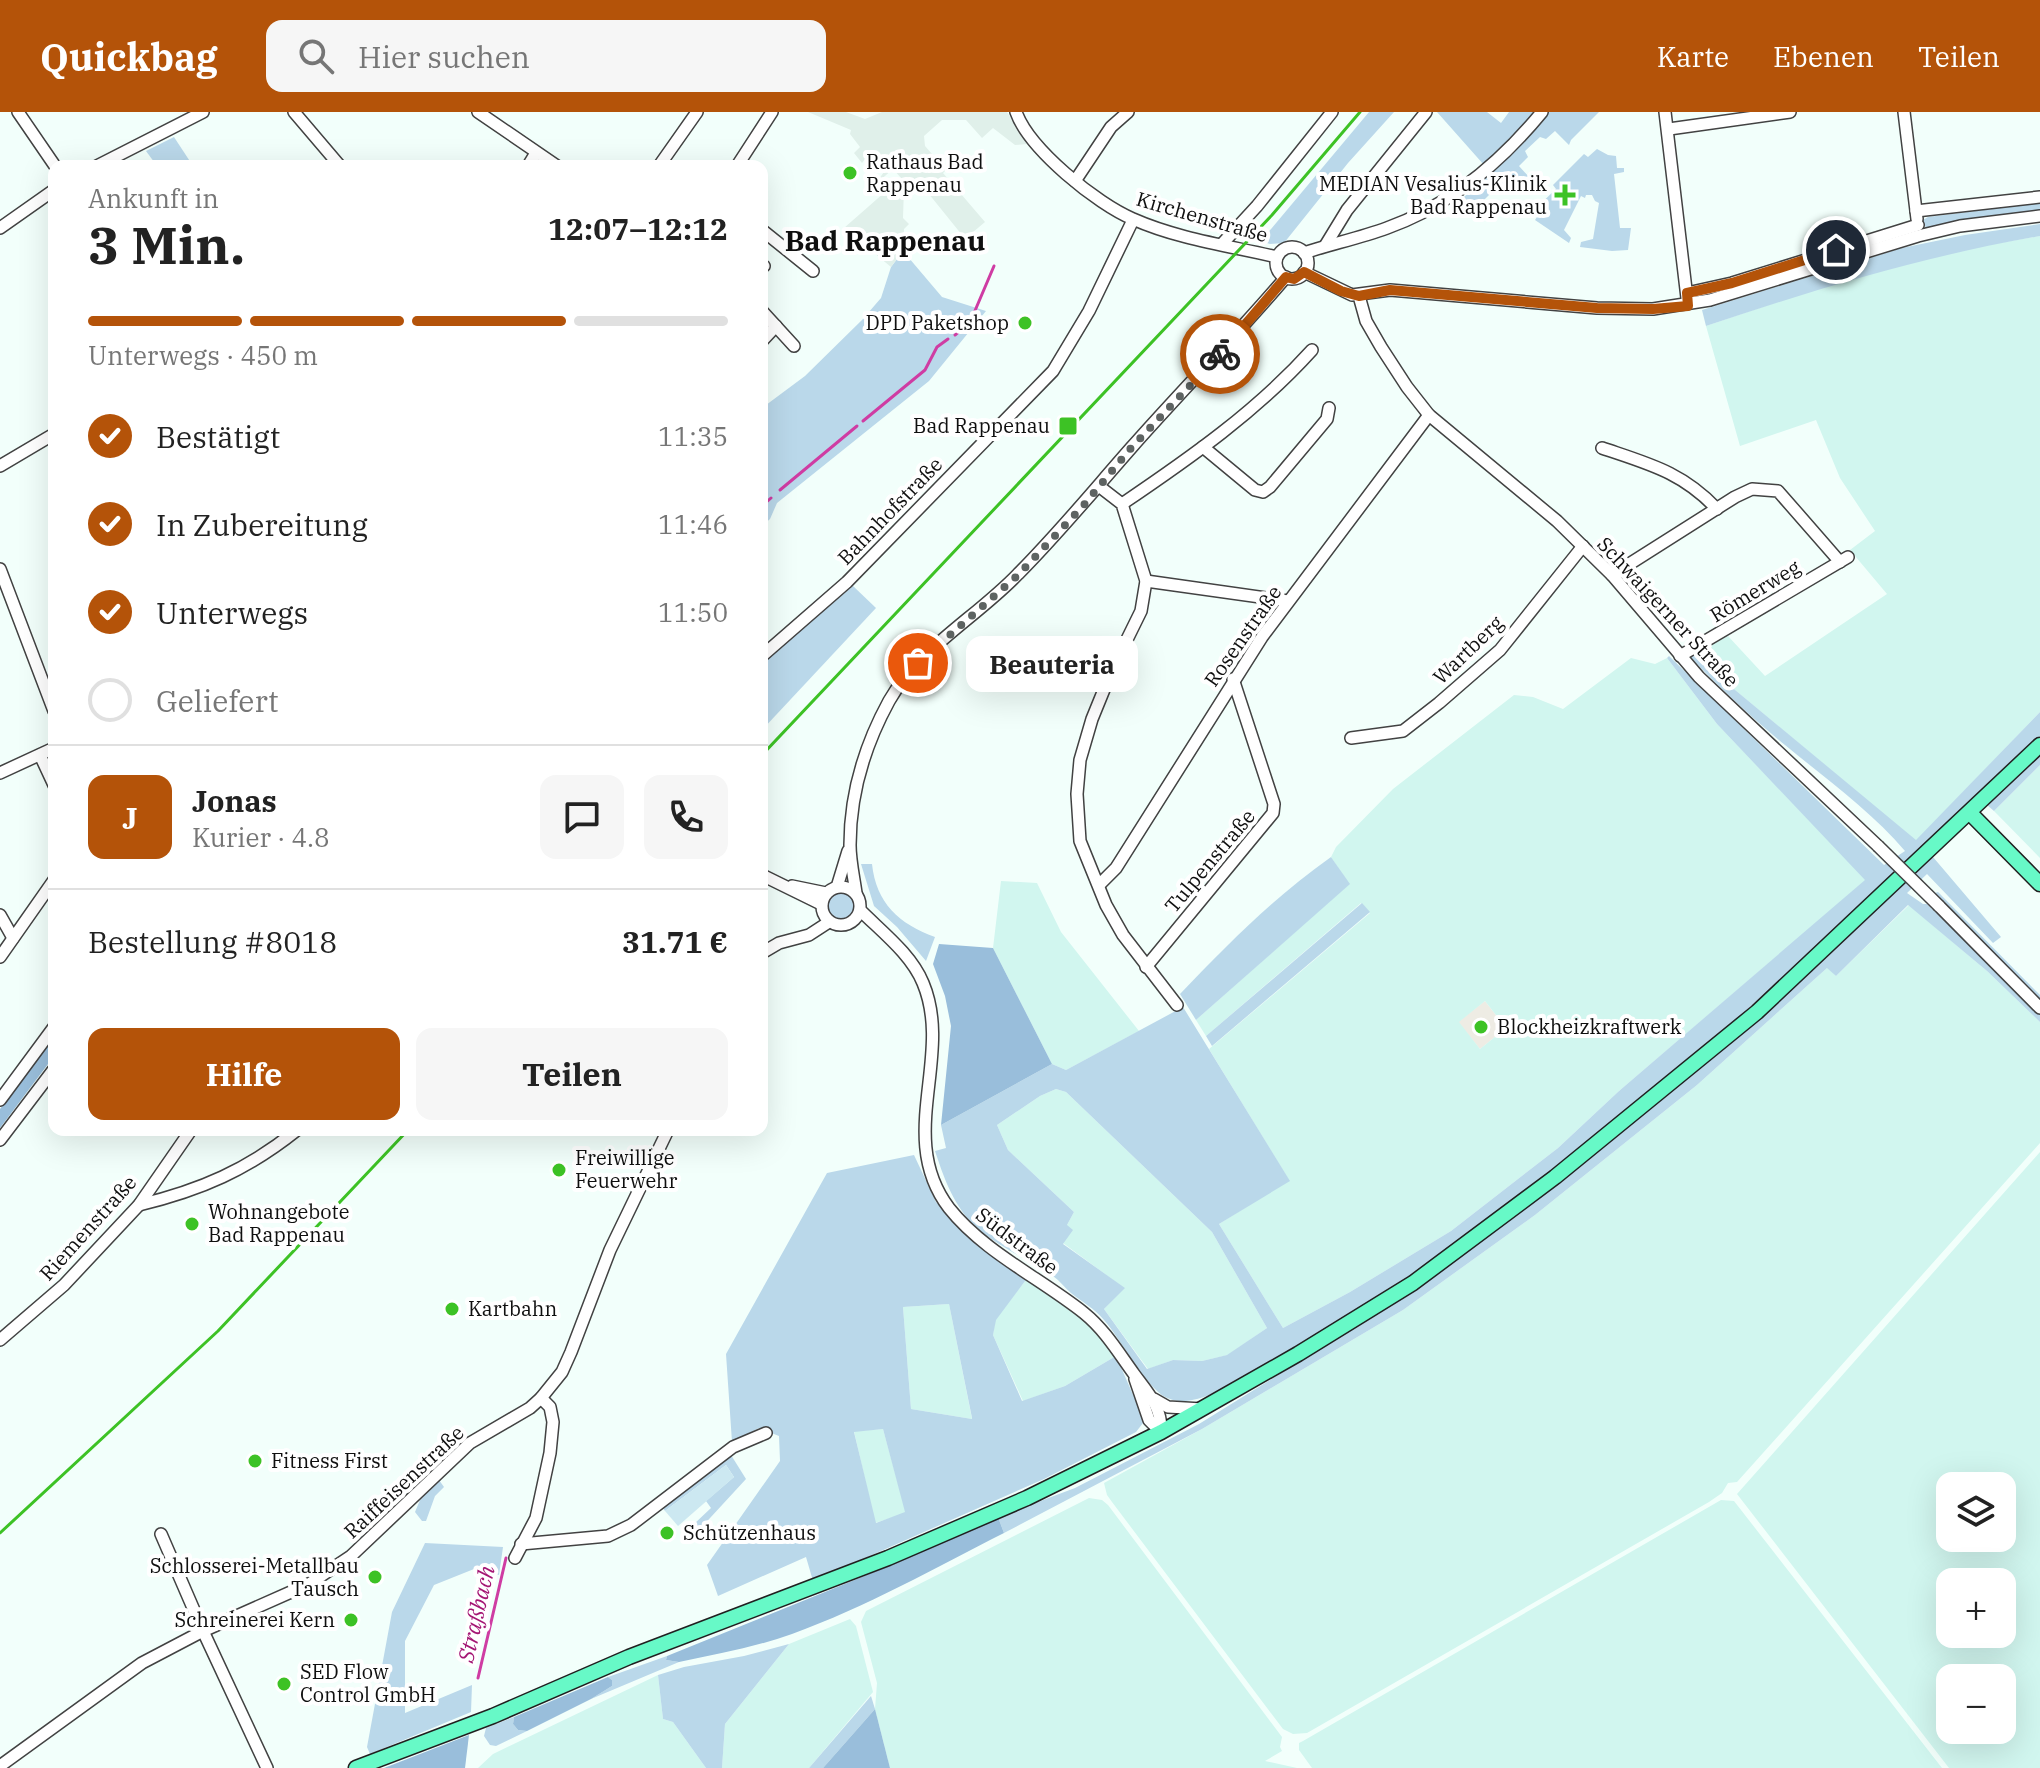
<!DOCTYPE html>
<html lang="de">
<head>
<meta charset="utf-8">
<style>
	body { margin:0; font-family:"IBM Plex Serif",serif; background:#f6f6f6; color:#222; height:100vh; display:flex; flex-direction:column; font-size:30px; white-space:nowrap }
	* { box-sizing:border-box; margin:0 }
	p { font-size:26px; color:#767676 }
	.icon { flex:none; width:44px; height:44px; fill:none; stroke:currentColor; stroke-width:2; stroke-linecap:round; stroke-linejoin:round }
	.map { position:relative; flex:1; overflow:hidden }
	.drawer { position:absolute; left:48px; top:48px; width:720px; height:976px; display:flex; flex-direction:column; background:#fff; border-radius:16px; box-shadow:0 8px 32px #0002 }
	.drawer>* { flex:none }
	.fabs { position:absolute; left:1936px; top:1360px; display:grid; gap:16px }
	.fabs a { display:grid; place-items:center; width:80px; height:80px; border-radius:16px; background:#fff; box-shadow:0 8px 32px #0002; font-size:40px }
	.pin { position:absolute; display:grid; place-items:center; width:68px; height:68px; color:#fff; margin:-34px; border:4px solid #fff; border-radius:50%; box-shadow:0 2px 8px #0007 }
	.courier { position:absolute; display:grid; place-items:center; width:80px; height:80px; margin:-40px; border:6px solid #b45309; border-radius:50%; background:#fff; color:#222; box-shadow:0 2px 10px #0007 }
	.bubble { position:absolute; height:56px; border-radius:16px; background:#fff; box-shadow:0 8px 32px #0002; font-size:26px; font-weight:800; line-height:56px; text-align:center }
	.head em { font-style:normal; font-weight:800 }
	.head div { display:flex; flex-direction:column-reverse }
	.head { display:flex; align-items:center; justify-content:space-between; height:136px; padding:0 40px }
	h1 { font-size:52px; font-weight:800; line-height:60px }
	.bar { display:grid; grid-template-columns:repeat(4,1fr); gap:12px 8px; align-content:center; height:96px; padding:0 40px }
	.bar i { height:10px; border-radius:6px; background:#e0e0e0 }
	.bar .on { background:#b45309 }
	.bar p { grid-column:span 4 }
	.line { display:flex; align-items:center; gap:20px; padding:0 40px; border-top:2px solid #e0e0e0 }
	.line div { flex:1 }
	.round { display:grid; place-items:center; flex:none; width:84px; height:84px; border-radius:16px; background:#f6f6f6 }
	ol { padding:0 40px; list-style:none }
	li { display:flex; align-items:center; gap:24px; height:88px }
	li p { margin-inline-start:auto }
	li .icon { padding:8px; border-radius:50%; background:#b45309; color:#fff; stroke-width:4 }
	li:last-child { color:#767676 }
	li i { width:44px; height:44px; border:4px solid #e0e0e0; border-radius:50% }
	.primary-button { display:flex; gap:16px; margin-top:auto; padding:16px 40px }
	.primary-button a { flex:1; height:92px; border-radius:16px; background:#b45309; color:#fff; font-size:32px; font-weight:800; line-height:92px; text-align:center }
	.primary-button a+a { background:#f6f6f6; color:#222 }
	header { display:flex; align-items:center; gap:48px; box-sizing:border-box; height:112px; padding:0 40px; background:#b45309; color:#fff }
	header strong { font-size:38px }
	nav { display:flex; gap:44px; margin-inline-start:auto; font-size:28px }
	.search { width:560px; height:72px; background:#f6f6f6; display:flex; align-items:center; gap:20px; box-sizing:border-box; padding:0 28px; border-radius:16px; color:#767676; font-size:30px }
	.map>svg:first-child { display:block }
</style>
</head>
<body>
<header>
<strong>Quickbag</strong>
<div class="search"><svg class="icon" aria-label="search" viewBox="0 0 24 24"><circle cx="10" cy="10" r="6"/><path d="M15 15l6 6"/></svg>Hier suchen</div>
<nav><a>Karte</a><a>Ebenen</a><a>Teilen</a></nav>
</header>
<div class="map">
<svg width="2040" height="1656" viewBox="0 0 2040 1656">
	<rect width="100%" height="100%" fill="#f2fffb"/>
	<!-- industrial -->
	<polygon fill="#eeece4" points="1485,889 1506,916 1480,937 1458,910"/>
	<!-- farmland -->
	<g fill="#d1f6ef" fill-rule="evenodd">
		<polygon points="2040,124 2040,600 1916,729 1693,543 1728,524 1765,564 1887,482 1850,438 1875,419 1840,366 1816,308 1740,334 1706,214 1813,178 1919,148 1964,137"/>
		<path d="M1631 546 1655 552 1667 546 1717 612 1866 768 1619 979 1558 1036 1451 1119 1350 1180 1283 1216 1219 1112 1289 1068 1209 937 1370 801 1361 791 1206 924 1196 908 1349 772 1331 745 1336 735 1393 677 1514 583 1533 585 1563 597ZM1485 889 1506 916 1480 937 1459 910Z"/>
		<polygon points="2040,653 2040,746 1994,699"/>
		<polygon points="1001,769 1037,771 1061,820 1139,919 1066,958 1052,952 993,836"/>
		<polygon points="1909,793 1987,859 2040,910 2040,1031 1737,1370 1728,1371 1722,1381 1709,1390 1307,1621 1293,1622 1283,1617 1112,1390 1107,1383 1104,1371 1202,1317 1403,1198 1535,1103 1697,973 1828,855 1836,864"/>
		<polygon points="1056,977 1066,980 1212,1120 1267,1216 1228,1243 1202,1249 1173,1248 1148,1257 1104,1197 1124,1176 1063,1131 1067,1113 1074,1100 1008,1038 997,1013 1040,984"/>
		<path d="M2040 1040V1656H1949L1737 1382ZM1950 1374H2002V1426H1950ZM1950 1470H2002V1522H1950ZM1950 1566H2002V1618H1950Z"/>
		<polygon points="1028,1165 1075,1199 1116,1244 1065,1274 1023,1289 993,1223 995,1208"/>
		<polygon points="949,1192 972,1307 911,1297 903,1195"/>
		<polygon points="883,1317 906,1401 875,1411 854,1319"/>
		<polygon points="1089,1386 1102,1388 1108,1393 1282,1625 1280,1635 1282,1639 1265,1649 1297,1656 890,1656 875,1597 877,1571 861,1510 866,1499"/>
		<polygon points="1721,1388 1734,1389 1942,1656 1312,1656 1299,1638 1299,1631 1303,1629"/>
		<polygon points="850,1507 856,1514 873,1580 809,1656 722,1656 725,1612 789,1532"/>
		<polygon points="658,1563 663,1607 673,1610 706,1656 478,1656 493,1642"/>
	</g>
	<!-- green -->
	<g fill="#bad8ea" fill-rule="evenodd">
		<polygon points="1369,0 1394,0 1348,51 1284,131 1270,132 1261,129"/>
		<polygon points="1437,0 1487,0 1501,11 1509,0 1536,0 1484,53"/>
		<polygon points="1549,0 1599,0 1571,28 1569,33 1555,19 1546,27 1540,25 1525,39 1528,45 1519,54 1530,66 1513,83 1505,75 1502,78 1498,74 1474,98 1463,86 1500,52"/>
		<polygon points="174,25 193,54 157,54 146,39"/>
		<polygon points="1597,37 1608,43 1616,44 1617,56 1624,56 1624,60 1614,62 1620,116 1631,116 1628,138 1612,139 1580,135 1581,130 1593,127 1599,91 1595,89 1592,83 1586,83 1585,86 1581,84 1564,118 1571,126 1569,131 1535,108 1537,105 1532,100 1556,77 1553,73 1584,42 1588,45"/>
		<polygon points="2040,91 2040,98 1976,106 1930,117 1924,114 1923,108 1928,105"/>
		<path d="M2040 112V124C1925 144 1816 177 1706 214L1702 198 1902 136 1965 123Z"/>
		<polygon points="903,139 942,185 986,199 929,269 777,391 770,407 762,414 762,296 805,264 862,208 881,186 891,155"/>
		<polygon points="853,474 876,496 762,618 762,551"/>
		<path d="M1693 543 1916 728 2040 600V624C1839 817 1636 1010 1406 1169 1353 1206 1295 1236 1239 1269 1219 1278 1192 1295 1170 1287 1148 1281 1121 1227 1104 1208 1094 1196 1082 1190 1071 1181 1065 1176 1060 1169 1053 1164 1027 1146 993 1133 971 1110 952 1090 943 1063 935 1039L946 1036 941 1013 1052 952 1066 958 1183 895 1290 1069 1219 1112 1283 1216 1350 1180 1451 1119 1558 1036 1619 979 1865 768 1717 612 1667 546 1669 544 1884 753 1905 739C1872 700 1825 666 1785 633 1752 606 1720 576 1690 545ZM1056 977 1066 980 1212 1120 1267 1216 1227 1243 1202 1249 1173 1248 1147 1257 1104 1197 1125 1176 1063 1132 1073 1118 1067 1113 1074 1100 1008 1038 997 1013 1040 984Z"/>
		<polygon points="2040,641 2040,653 1994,699 1987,693"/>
		<path d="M1331 745 1350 772 1196 908 1180 882C1230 830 1272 787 1331 745Z"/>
		<polygon points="1933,745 2001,825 1993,831 1927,762 1907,781 1923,792 1927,792 2040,902 2040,910 1987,859 1908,793 1836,864 1827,856 1697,973 1535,1103 1403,1198 1202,1317 1004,1421 998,1405 1075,1376 1199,1312 1418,1176 1560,1071 1762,905"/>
		<path d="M861 752H872C876 791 899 812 935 825L926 849 897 815 874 794Z"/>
		<polygon points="1938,780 2040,883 2040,888 1935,781"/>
		<circle cx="841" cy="794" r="13"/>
		<polygon points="1362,791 1370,800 1212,934 1206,924"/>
		<path d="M914 1043 936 1090 997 1145 1028 1165 996 1208 993 1223 1022 1289 1065 1274 1116 1244 1138 1294 1143 1311 1136 1320 1044 1367 813 1469 806 1445 718 1484 707 1453 780 1349 779 1324 759 1316 732 1330 726 1242 827 1061ZM949 1192 972 1306V1307L911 1297 903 1195ZM883 1317 905 1400 876 1411 854 1320Z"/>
		<polygon points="731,1343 746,1367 699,1418 693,1413 711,1396 706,1389 734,1365 726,1353 665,1399 663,1396"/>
		<polygon points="439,1368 444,1375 435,1384 426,1409 422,1409 415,1400 420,1388"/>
		<polygon points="425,1431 503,1435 499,1463 474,1457 434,1473 405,1529 405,1601 472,1573 471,1600 370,1642 367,1635 392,1500"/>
		<polygon points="789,1532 725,1612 722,1656 706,1656 673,1610 663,1607 658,1563 684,1555 744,1544"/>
		<polygon points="667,1544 666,1548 679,1550 591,1587 612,1574 612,1568 608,1565"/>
		<polygon points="871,1584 875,1597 823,1656 809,1656"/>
		<polygon points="514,1605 513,1612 518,1618 527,1619 496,1634 490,1633 484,1624 486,1616"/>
	</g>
	<!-- forest -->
	<g fill="#99bedb">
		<polygon points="939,832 993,836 1052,952 941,1013 951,914 945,884 933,852"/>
		<polygon points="54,926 54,944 0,1016 0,997"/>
		<path d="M998 1405 1004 1421C935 1456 866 1495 792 1522 756 1535 717 1542 679 1550L666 1548 667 1544 894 1452Z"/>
		<polygon points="608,1565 612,1568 612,1574 591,1587 527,1619 518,1618 513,1612 514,1605"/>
		<polygon points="875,1597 890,1656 823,1656"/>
		<polygon points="469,1623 465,1656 384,1656"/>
	</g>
	<!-- pitch -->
	<polygon fill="#cce8f1" points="726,1353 734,1365 678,1414 665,1399"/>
	<!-- plaza -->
	<polygon fill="#e0f0ea" points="808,0 846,0 865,7 882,0 1007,0 1027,32 1015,33 993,16 982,26 966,8 942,8 924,24 925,34 946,58 943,61 985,110 972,121 962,123 916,66 904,76 903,106 909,112 904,117 903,139 891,155 844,116 901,66 893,57 878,70 875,67 879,67 886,57 883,46 876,43 868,43 862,51 854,41 860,35 850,22 851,18"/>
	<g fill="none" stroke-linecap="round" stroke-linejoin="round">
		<!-- stream -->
		<g stroke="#cf3ca3" stroke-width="3">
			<polyline points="974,201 994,154"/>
			<polyline points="955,223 970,210"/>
			<polyline points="863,309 925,258 937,235 948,227"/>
			<polyline points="780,378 857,314"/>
			<polyline points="762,394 771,386"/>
			<polyline points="478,1566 506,1446"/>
		</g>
		<!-- minor casing -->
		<g stroke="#424242" stroke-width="14">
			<g id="minor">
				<polyline points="18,0 55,54"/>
				<polyline points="294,0 340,54"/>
				<polyline points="478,0 557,54"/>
				<path d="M1016 0C1029 37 1097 92 1133 107 1178 127 1230 134 1277 145"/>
				<polyline points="1665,0 1687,186"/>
				<polyline points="1904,0 1917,107"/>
				<polyline points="1669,17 1790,0"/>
				<polyline points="97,54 203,0"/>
				<polyline points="528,54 536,41"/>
				<polyline points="659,54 697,0"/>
				<polyline points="737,54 772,0"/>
				<polyline points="1075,69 1111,15 1128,0"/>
				<polyline points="1916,99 2040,85"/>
				<polyline points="0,116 54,78"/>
				<polyline points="762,118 813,159"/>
				<polyline points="1222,132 1257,94 1332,0"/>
				<polyline points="1325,134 1347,98 1426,0"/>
				<circle cx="1292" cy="151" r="16"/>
				<path d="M1304 141C1331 132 1360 126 1387 116 1449 94 1500 51 1542 0"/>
				<polyline points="762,153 764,154"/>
				<polyline points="1304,160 1352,183 1390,178 1597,196 1653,197 1710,188 1918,124 1960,114 2040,104"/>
				<polyline points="1687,181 1732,171 1918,113"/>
				<polyline points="1359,184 1366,209 1381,235 1407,275 1429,303 1557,409 1612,463 1699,565 1878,734"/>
				<polyline points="762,199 794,234"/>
				<polyline points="762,229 776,214"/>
				<polyline points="1203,335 1255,378 1263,380 1270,375 1327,307 1329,296"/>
				<path d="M1602 336C1649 352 1682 360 1717 397"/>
				<polyline points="0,354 54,322"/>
				<polyline points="1100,375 1122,392 1146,469 1141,499 1112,558 1092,607 1080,648 1077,682 1080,729 1106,793 1123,823 1177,893"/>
				<path d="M1122 392C1190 346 1257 299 1312 238"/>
				<polyline points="0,457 54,599"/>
				<polyline points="1612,463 1735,385 1752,377 1778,379 1840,450"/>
				<polyline points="1146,469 1288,489"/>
				<polyline points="762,544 847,470 1053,259 1089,199 1133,108"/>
				<polyline points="1680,544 1848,445"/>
				<polyline points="1351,626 1403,619 1439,591 1500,538 1583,434"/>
				<polyline points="40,643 54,673"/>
				<polyline points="0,661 54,636"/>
				<polyline points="762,763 821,792"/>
				<polyline points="1099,773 1116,756 1262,525 1429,303"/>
				<polyline points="792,774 826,781"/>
				<circle cx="841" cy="794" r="19"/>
				<polyline points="837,775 848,739"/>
				<path d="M856 781C854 766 850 749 850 733 850 683 865 633 889 589 919 536 977 505 1018 462 1058 422 1094 378 1131 336 1182 278 1236 224 1286 165"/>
				<polyline points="1939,794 2040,896"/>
				<path d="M860 798C882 820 911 842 923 871 954 945 895 1025 949 1096 984 1140 1040 1166 1084 1201 1105 1218 1118 1240 1134 1262 1148 1281 1162 1295 1161 1320"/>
				<polyline points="0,803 13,826"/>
				<polyline points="762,841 779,831 809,823 829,810"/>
				<polyline points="0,845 54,768"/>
				<polyline points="1146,855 1273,701 1274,692 1233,567"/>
				<polyline points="0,988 54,915"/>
				<polyline points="0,1028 54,957"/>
				<path d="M139 1093C201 1078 247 1058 297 1018"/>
				<polyline points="0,1228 64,1173 139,1093 191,1018"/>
				<polyline points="1135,1267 1149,1308 1161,1320"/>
				<polyline points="1154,1287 1168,1295 1202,1297"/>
				<polyline points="161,1422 203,1519 267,1656"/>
				<polyline points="521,1432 608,1424 631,1413 733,1335 766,1321"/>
				<polyline points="515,1446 536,1406 550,1341 553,1310 550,1295 541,1286"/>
				<polyline points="0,1654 142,1551 203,1519 309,1472 351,1444 470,1331 530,1296 541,1286 562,1260 571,1240 610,1138 668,1018"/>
			</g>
		</g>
		<!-- major casing -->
		<g stroke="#202020" stroke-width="17">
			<g id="major">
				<polyline points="1970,701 2040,772"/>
				<polyline points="356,1656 493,1604 629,1545 888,1446 1027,1386 1161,1320 1298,1242 1413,1171 1555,1065 1757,900 2040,633"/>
			</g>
		</g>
		<!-- minor -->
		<use href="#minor" stroke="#fff" stroke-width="11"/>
		<!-- major -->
		<use href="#major" stroke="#67f9c7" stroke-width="14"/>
		<!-- rail -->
		<g stroke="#3dc225" stroke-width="3">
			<polyline points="762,643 1272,103 1360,0"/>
			<polyline points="0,1421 218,1219 408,1018"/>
		</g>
		<!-- minor-bridge casing -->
		<g stroke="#424242" stroke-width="14" stroke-linecap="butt">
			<polyline id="minor-bridge" points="1878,734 1939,794"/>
		</g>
		<!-- minor-bridge -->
		<use href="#minor-bridge" stroke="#fff" stroke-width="11"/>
	</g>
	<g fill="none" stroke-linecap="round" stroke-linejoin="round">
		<!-- done -->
		<polyline stroke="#5e6362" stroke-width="8" stroke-dasharray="0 14.4" points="918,551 1018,463 1083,394 1131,336 1220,242"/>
		<!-- route -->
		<polyline stroke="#b45309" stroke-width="10" points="1220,242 1286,165 1294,167 1304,160 1341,179 1359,184 1390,178 1597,196 1653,197 1688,194 1687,181 1732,171 1836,138"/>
	</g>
	<!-- markers -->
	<g fill="#3dc225" stroke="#fff" stroke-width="3">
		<circle cx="850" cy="61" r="8"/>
		<path d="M1561 71h8v8h8v8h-8v8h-8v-8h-8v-8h8z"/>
		<circle cx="1025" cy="211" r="8"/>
		<rect x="1058" y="304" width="20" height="20" rx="4"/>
		<circle cx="1481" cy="915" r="8"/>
		<circle cx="559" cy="1058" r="8"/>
		<circle cx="192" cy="1112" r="8"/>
		<circle cx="452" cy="1197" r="8"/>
		<circle cx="255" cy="1349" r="8"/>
		<circle cx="667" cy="1421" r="8"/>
		<circle cx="375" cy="1465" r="8"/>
		<circle cx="351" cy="1508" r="8"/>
		<circle cx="284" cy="1572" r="8"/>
	</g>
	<g text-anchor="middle" stroke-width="8" stroke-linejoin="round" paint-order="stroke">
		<!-- poi labels -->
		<g font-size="20" fill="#0f0f0f" stroke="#fff" text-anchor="start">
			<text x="866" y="57">Rathaus Bad<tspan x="866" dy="23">Rappenau</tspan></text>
			<text x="1547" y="79" text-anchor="end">MEDIAN Vesalius-Klinik<tspan x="1547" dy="23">Bad Rappenau</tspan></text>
			<text x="1009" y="218" text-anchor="end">DPD Paketshop</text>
			<text x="1050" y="321" text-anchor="end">Bad Rappenau</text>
			<text x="1497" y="922">Blockheizkraftwerk</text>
			<text x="575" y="1053">Freiwillige<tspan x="575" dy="23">Feuerwehr</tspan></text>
			<text x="208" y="1107">Wohnangebote<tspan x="208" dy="23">Bad Rappenau</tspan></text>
			<text x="468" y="1204">Kartbahn</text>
			<text x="271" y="1356">Fitness First</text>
			<text x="683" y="1428">Schützenhaus</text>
			<text x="359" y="1461" text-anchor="end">Schlosserei-Metallbau<tspan x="359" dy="23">Tausch</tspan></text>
			<text x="335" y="1515" text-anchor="end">Schreinerei Kern</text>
			<text x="300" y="1567">SED Flow<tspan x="300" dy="23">Control GmbH</tspan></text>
		</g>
		<!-- street labels -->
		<g font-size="20" fill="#0f0f0f" stroke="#fff">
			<text transform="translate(1202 105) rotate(16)" y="7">Kirchenstraße</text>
			<text transform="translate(890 399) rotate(-46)" y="7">Bahnhofstraße</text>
			<text transform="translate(1755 479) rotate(-31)" y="7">Römerweg</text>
			<text transform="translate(1668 500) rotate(47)" y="7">Schwaigerner Straße</text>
			<text transform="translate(1243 524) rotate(-55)" y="7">Rosenstraße</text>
			<text transform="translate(1468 538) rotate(-44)" y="7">Wartberg</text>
			<text transform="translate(1210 749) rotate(-50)" y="7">Tulpenstraße</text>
			<text transform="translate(88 1116) rotate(-48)" y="7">Riemenstraße</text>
			<text transform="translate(1017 1129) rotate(37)" y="7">Südstraße</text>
			<text transform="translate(404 1370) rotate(-43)" y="7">Raiffeisenstraße</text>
		</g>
		<!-- water labels -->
		<g font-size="22" font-style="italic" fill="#a41674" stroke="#fff">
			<text transform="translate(476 1502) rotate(-77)" y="8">Straßbach</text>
		</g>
		<!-- district labels -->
		<g font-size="28" font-weight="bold" fill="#0f0f0f" stroke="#fff">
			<text x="885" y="139">Bad Rappenau</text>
		</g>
	</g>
</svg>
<div class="fabs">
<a><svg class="icon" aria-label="layers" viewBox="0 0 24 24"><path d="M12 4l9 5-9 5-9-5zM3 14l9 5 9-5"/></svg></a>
<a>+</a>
<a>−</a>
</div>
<div class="pin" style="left:918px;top:551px;background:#ea580c"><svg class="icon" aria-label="bag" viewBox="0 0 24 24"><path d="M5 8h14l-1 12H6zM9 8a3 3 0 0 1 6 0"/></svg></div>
<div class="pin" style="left:1836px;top:138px;background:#1f2937"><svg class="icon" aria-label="home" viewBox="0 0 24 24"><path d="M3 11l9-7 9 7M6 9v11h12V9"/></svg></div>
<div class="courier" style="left:1220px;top:242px"><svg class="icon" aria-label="bike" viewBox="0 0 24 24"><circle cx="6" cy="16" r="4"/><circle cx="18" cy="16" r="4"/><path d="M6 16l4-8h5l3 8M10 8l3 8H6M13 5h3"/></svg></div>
<div class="bubble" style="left:966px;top:524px;width:172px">Beauteria</div>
<section class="drawer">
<div class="head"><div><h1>3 Min.</h1><p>Ankunft in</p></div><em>12:07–12:12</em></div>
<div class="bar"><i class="on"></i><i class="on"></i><i class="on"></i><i></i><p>Unterwegs · 450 m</p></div>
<ol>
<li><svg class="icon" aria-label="check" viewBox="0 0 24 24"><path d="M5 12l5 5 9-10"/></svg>Bestätigt<p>11:35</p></li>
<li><svg class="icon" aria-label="check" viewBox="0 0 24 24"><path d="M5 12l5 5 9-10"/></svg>In Zubereitung<p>11:46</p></li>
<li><svg class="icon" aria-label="check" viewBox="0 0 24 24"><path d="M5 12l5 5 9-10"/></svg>Unterwegs<p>11:50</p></li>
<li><i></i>Geliefert</li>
</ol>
<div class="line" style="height:144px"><b class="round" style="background:#b45309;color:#fff">J</b><div><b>Jonas</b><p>Kurier · 4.8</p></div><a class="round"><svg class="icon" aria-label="chat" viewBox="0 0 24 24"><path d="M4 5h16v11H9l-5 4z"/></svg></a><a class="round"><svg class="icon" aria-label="phone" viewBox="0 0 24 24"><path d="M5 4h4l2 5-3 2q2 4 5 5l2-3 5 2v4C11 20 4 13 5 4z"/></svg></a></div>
<div class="line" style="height:104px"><div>Bestellung #8018</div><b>31.71 €</b></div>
<div class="primary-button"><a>Hilfe</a><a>Teilen</a></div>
</section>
</div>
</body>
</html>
